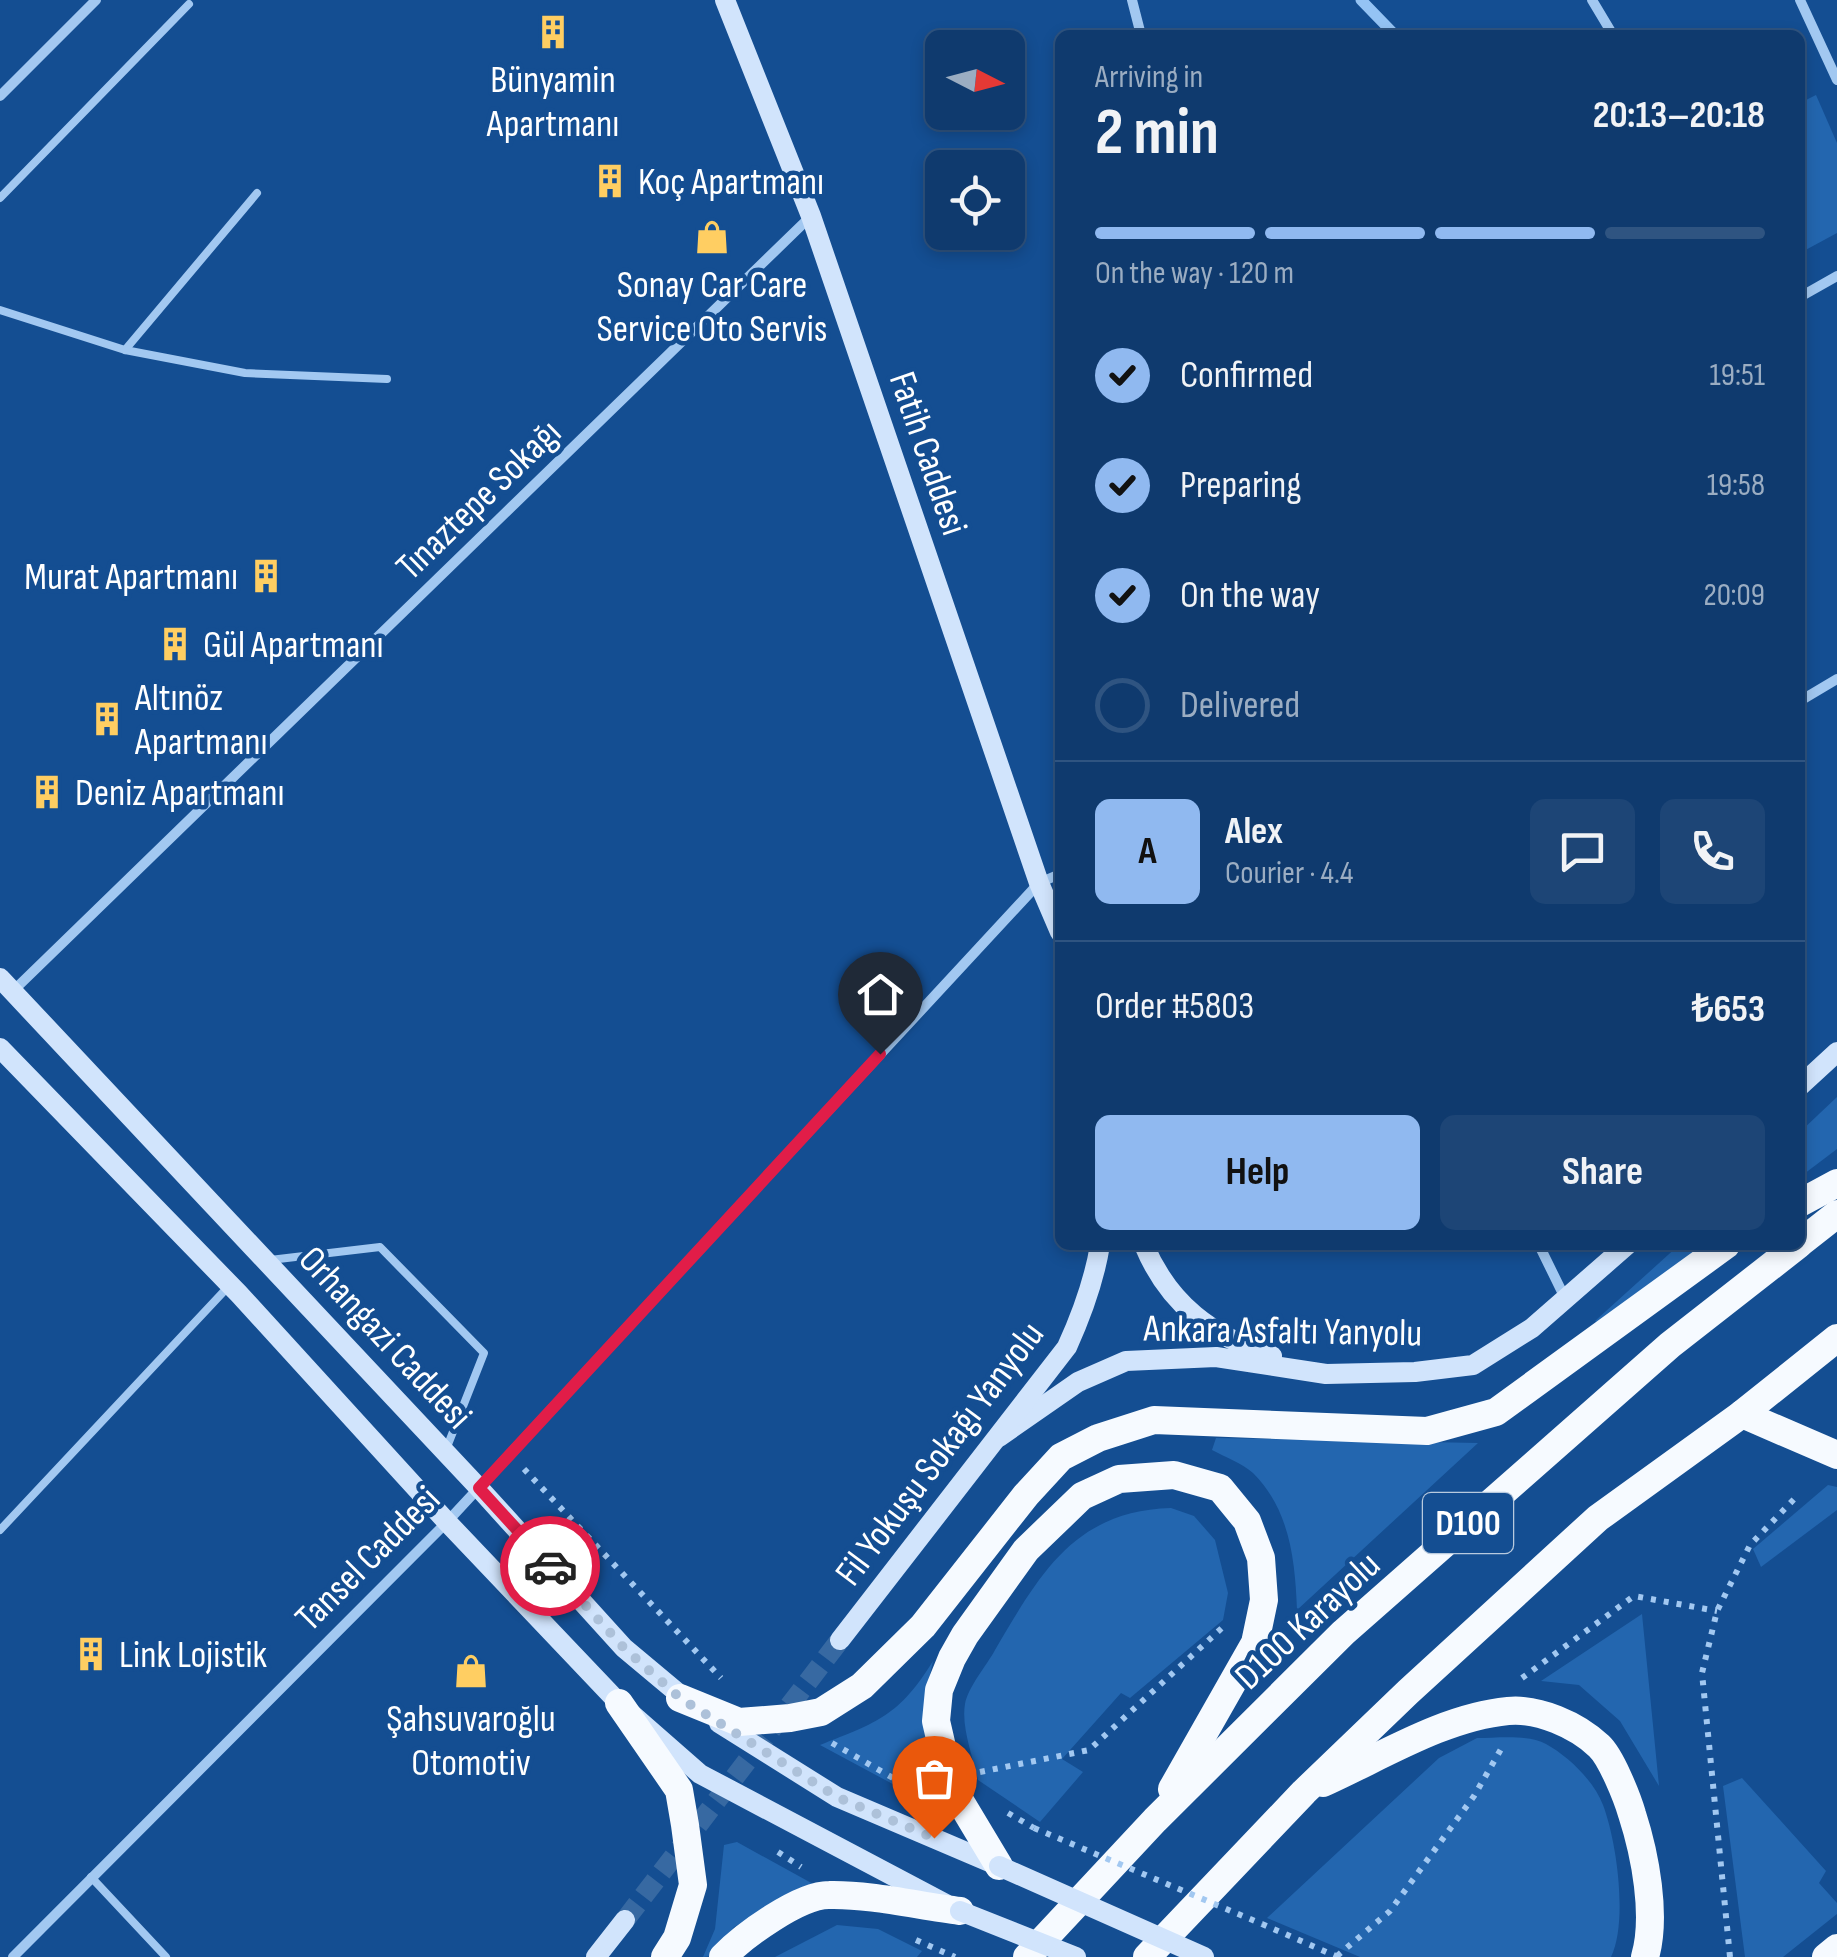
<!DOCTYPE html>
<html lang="en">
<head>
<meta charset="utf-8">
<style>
	body { margin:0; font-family:"Sofia Sans Condensed",sans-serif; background:#1d4576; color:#f1f3f6; height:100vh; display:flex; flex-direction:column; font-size:38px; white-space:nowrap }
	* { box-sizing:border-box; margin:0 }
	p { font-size:32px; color:#9badc2 }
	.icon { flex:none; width:55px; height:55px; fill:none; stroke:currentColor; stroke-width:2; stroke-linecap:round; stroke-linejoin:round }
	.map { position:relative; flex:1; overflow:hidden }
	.details { position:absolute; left:1055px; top:30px; width:750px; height:1220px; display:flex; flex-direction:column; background:#0f3a6e; border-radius:15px; box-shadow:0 5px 15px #0003,0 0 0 2px #2f5481 }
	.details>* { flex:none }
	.needle { width:65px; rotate:96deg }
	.fabs { position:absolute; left:925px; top:30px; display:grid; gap:20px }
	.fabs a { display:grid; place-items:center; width:100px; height:100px; border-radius:15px; background:#0f3a6e; box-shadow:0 5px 15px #0003,0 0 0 2px #2f5481; font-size:50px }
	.pin { position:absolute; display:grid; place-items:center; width:85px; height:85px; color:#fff; margin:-102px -42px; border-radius:50% 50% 50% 0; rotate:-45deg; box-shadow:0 0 10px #0007 }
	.pin .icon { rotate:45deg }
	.courier { position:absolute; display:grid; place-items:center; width:100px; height:100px; margin:-50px; border:8px solid #e11d48; border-radius:50%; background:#fff; color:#222; box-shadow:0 2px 12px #0007 }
	.head em { font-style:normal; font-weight:700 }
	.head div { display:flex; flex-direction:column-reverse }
	.head { display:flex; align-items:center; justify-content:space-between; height:170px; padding:0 40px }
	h1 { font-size:65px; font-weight:700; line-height:75px }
	.bar { display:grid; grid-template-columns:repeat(4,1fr); gap:15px 10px; align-content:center; height:120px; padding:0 40px }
	.bar i { height:12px; border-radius:8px; background:#2f5481 }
	.bar .on { background:#90b9f0 }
	.bar p { grid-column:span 4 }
	.line { display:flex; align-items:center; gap:25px; padding:0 40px; border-top:2px solid #2f5481 }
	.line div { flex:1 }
	.round { display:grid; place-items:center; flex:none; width:105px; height:105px; border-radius:15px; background:#1d4576 }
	ol { padding:0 40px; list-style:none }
	li { display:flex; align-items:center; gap:30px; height:110px }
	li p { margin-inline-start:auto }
	li .icon { padding:10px; border-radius:50%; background:#90b9f0; color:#111; stroke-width:4 }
	li:last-child { color:#9badc2 }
	li i { width:55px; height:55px; border:5px solid #2f5481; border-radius:50% }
	.button { display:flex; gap:20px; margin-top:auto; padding:20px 40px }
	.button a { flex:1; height:115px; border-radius:15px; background:#90b9f0; color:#111; font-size:40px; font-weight:700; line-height:115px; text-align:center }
	.button a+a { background:#1d4576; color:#f1f3f6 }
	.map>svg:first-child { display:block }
</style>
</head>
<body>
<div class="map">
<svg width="1837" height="1957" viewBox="0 0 1837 1957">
	<rect width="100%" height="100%" fill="#144e92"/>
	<!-- green -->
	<g fill="#2366af">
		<polygon points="1816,95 1837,143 1837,233 1800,253 1800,103"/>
		<polygon points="1837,1097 1837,1149 1800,1177 1800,1132"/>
		<polygon points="1679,1245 1710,1245 1603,1325 1595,1321"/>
		<path d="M1216 1438 1478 1443 1297 1610C1295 1560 1290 1510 1253 1473 1242 1463 1225 1457 1212 1450Z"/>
		<polygon points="1828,1485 1837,1487 1837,1510 1761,1567 1753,1549"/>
		<path d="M1171 1508 1194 1516 1215 1540 1228 1593 1223 1620 1130 1698 1121 1693 1062 1759 1083 1772 1040 1822 978 1780C973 1757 961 1727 965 1704 968 1687 987 1665 995 1650 1040 1574 1074 1511 1171 1508Z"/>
		<polygon points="1642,1614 1659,1786 1620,1721 1579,1685 1541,1681"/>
		<path d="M933 1661C922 1708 920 1737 936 1783L915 1796 820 1745C878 1722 899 1716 933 1661Z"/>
		<path d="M1477 1738C1497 1738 1528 1734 1546 1744 1568 1756 1594 1781 1603 1805 1617 1842 1628 1922 1611 1957H1360L1267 1918 1439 1758Z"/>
		<polygon points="1742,1778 1826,1871 1819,1883 1837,1903 1837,1914 1783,1957 1745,1957 1723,1786"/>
		<polygon points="737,1842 815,1885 734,1927 712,1956 703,1957 715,1929 724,1845"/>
		<polygon points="837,1925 878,1929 922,1951 917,1957 775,1957"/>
	</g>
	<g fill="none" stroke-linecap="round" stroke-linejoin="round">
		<!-- stream -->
		<polyline stroke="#94c3f4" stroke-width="11" points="1361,0 1395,35"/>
		<!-- secondary-tunnel -->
		<polyline stroke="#3769a2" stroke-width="20" stroke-dasharray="20 10" stroke-linecap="butt" points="625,1920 840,1640"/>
		<!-- path -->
		<g stroke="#a2c8f1" stroke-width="6" stroke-dasharray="5 8" stroke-linecap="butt">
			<polyline points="524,1469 721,1678"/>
			<polyline points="1522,1678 1634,1596 1717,1611"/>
			<polyline points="832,1743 921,1794"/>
			<polyline points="980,1772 1089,1750 1223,1627"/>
			<polyline points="1008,1813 1034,1828"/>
			<polyline points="778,1852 801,1867"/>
			<polyline points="1262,1924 1338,1957"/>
			<polyline points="916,1940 955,1957"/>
			<polyline points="1337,1956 1390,1911 1474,1796 1504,1744"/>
			<polyline points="1730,1957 1702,1673 1717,1611 1750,1545 1799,1494"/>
		</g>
		<!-- service -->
		<g stroke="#a2c8f1" stroke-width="8">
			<polyline points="0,198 189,4"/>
			<polyline points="0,310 125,350 245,373 387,379"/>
			<polyline points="125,350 257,193"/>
			<polyline points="270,1260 380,1247 484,1353 447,1447"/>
			<polyline points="0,1530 227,1288"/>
			<polyline points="91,1877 166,1957"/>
		</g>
		<!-- minor -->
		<g stroke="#a2c8f1" stroke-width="10">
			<polyline points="1132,0 1141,35"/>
			<polyline points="1592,0 1613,35"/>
			<polyline points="1800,0 1837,80"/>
			<polyline points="0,96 96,0"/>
			<polyline points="1800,297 1837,276"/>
			<polyline points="1800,701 1837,679"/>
			<polyline points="13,991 810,217"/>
			<polyline points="1539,1245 1565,1298"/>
			<polyline points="13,1957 447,1522 1039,883 1060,874"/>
		</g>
		<!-- secondary -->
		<g stroke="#d1e4fc" stroke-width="20">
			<polyline points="725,0 811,216 1039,883 1060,932"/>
			<polyline points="0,978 479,1488 624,1648 691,1704"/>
			<polyline points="0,1048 239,1294 447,1522 619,1703 700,1774 946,1904"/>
			<polyline points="1800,1086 1837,1052"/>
			<path d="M1144 1245C1169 1305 1212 1336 1272 1356"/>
			<polyline points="999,1437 1078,1382 1126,1361 1216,1357 1326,1374 1415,1372 1473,1365 1532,1328 1627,1245"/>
			<path d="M840 1640 1067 1347C1082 1314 1094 1282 1100 1245"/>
			<polyline points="719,1723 837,1797 999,1866"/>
			<polyline points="596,1957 625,1920"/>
		</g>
		<!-- trunk -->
		<g stroke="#f6faff" stroke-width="28">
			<polyline points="1800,1203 1837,1183"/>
			<polyline points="1800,1243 1837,1214"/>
			<polyline points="1742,1414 1837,1455"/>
			<polyline points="680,1698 739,1722 790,1718 821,1712 862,1686 923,1626 1026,1495 1061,1457 1098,1438 1154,1420 1427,1431 1496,1412 1726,1245"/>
			<polyline points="619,1703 679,1790 685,1825 693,1885 677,1938 665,1957"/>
			<path d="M1323 1783C1381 1757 1444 1717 1508 1711 1538 1708 1577 1725 1599 1746 1611 1757 1627 1797 1632 1814 1645 1854 1657 1916 1645 1957"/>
			<polyline points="999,1866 951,1786 936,1721 939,1690 952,1658 965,1635 1026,1550 1082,1496 1119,1479 1174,1475 1220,1488 1247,1521 1261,1558 1264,1600 1255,1643 1172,1789"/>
			<path d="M723 1957C743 1936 799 1895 829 1895 870 1894 919 1906 960 1911"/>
			<polyline points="1027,1957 1155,1820 1343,1633 1670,1345 1798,1245"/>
			<polyline points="1147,1957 1304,1792 1408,1692 1598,1518 1742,1414 1837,1338"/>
			<polyline points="1826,1957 1837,1948"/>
		</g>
		<!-- path-bridge -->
		<polyline stroke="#a2c8f1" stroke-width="6" stroke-dasharray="5 8" stroke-linecap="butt" points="1034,1828 1262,1924"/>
		<!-- secondary-bridge -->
		<g stroke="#d1e4fc" stroke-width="20">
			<polyline points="999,1866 1204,1957"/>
			<polyline points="960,1911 1076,1957"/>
		</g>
	</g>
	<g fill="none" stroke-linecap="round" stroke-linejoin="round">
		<!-- done -->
		<polyline stroke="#adc1d9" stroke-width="10" stroke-dasharray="0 18" points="550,1566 624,1648 680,1698 837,1797 934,1838"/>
		<!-- route -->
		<polyline stroke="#e11d48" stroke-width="12" points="550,1566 479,1488 880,1054"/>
	</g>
	<!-- icons -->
	<defs>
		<g id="building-bare" transform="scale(2.7)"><path d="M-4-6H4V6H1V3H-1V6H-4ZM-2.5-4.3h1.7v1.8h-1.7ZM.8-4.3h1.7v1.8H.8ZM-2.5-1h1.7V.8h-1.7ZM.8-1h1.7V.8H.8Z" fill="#ffce62" stroke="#144e92" stroke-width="2.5" paint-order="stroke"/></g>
		<g id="shop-bare" transform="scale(2.7)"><path d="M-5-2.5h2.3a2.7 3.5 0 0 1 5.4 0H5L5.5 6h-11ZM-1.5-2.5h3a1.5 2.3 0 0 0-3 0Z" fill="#ffce62" stroke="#144e92" stroke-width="2.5" paint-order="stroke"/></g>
	</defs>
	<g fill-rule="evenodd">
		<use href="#building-bare" x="553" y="32"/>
		<use href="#building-bare" x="610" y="181"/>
		<use href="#shop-bare" x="712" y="237"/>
		<use href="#building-bare" x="266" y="576"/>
		<use href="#building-bare" x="175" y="644"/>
		<use href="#building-bare" x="107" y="719"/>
		<use href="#building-bare" x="47" y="792"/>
		<use href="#building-bare" x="91" y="1654"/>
		<use href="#shop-bare" x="471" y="1671"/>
	</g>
	<g text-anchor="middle" stroke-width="9" stroke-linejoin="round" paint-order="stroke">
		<!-- shield labels -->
		<rect fill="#144e92" stroke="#b8cade" stroke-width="2.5" x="1423" y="1493" width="90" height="60" rx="8"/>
		<g font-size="35" font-weight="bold" fill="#fff">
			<text x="1468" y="1535">D100</text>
		</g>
		<!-- poi labels -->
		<g font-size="38" fill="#fff" stroke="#144e92" text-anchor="start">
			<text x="553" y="92" text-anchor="middle">Bünyamin<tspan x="553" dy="44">Apartmanı</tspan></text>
			<text x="638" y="194">Koç Apartmanı</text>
			<text x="712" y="297" text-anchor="middle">Sonay Car Care<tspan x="712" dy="44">Service Oto Servis</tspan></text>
			<text x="238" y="589" text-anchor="end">Murat Apartmanı</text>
			<text x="203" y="657">Gül Apartmanı</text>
			<text x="135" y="710">Altınöz<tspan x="135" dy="44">Apartmanı</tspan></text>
			<text x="75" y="805">Deniz Apartmanı</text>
			<text x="119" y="1667">Link Lojistik</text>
			<text x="471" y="1731" text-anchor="middle">Şahsuvaroğlu<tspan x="471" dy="44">Otomotiv</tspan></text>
		</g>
		<!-- street labels -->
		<g font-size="38" fill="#fff" stroke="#144e92">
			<text transform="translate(929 453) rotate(71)" y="13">Fatih Caddesi</text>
			<text transform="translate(478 499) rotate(-44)" y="13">Tınaztepe Sokağı</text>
			<text transform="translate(1283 1330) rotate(1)" y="13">Ankara Asfaltı Yanyolu</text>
			<text transform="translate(386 1337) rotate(47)" y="13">Orhangazi Caddesi</text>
			<text transform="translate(939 1453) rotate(-53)" y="13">Fil Yokuşu Sokağı Yanyolu</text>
			<text transform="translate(367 1558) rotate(-45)" y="13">Tansel Caddesi</text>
			<text transform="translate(1307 1620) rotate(-43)" y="13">D100 Karayolu</text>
		</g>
	</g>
</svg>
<div class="fabs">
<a><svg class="needle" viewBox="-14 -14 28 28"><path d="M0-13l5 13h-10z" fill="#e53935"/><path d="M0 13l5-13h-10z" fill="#9badc2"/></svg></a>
<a><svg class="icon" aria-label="locate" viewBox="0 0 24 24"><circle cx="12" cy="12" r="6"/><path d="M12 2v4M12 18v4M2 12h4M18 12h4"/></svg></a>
</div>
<div class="pin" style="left:934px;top:1838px;background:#ea580c"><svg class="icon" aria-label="bag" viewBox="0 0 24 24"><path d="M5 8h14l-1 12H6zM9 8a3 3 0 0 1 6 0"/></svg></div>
<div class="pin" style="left:880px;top:1054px;background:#1f2937"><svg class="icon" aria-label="home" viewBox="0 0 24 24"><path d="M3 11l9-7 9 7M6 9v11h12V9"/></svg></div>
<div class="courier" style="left:550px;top:1566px"><svg class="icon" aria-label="car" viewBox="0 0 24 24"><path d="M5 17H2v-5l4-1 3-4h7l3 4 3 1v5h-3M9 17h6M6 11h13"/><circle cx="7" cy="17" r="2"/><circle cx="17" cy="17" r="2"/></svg></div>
<section class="details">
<div class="head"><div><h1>2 min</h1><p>Arriving in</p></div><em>20:13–20:18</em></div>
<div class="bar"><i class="on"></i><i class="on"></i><i class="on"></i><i></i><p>On the way · 120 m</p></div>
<ol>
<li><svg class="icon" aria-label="check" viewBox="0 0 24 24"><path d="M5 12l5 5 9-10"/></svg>Confirmed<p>19:51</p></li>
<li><svg class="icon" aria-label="check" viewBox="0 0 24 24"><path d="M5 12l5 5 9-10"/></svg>Preparing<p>19:58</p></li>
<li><svg class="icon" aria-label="check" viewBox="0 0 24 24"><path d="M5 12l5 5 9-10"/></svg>On the way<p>20:09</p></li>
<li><i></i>Delivered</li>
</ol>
<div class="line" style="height:180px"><b class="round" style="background:#90b9f0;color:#111">A</b><div><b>Alex</b><p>Courier · 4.4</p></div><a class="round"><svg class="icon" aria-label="chat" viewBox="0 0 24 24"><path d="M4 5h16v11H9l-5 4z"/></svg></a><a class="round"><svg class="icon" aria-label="phone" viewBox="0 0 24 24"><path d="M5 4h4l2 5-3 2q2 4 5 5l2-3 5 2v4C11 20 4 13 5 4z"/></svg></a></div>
<div class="line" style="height:130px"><div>Order #5803</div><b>₺653</b></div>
<div class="button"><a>Help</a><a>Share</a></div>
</section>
</div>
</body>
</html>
